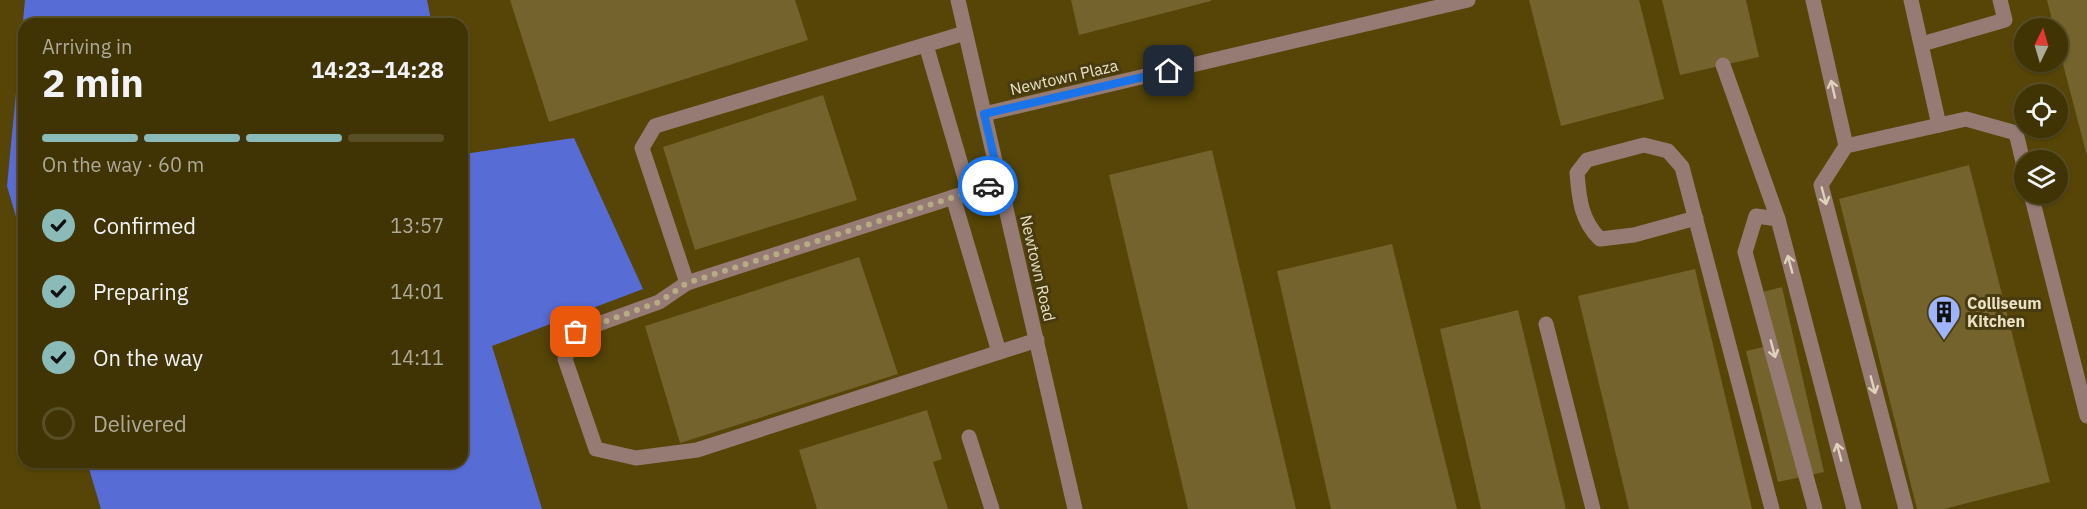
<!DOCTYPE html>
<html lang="en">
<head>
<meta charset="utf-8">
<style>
	body { margin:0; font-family:"IBM Plex Sans",sans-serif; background:#4b3f13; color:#f1f3f6; height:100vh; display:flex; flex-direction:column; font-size:22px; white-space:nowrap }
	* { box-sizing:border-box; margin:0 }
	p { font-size:20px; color:#aeaa9a }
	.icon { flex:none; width:33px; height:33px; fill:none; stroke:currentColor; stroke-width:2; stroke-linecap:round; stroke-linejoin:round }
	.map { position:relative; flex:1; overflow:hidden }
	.details { position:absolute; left:18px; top:18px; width:450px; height:450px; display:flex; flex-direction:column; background:#403405; border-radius:18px; box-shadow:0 2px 4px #0004,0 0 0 2px #594f27 }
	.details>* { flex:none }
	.needle { width:39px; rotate:5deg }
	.fabs { position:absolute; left:2014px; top:18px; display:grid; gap:12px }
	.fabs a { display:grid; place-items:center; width:54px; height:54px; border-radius:50%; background:#403405; box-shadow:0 2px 4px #0004,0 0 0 2px #594f27; font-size:30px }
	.pin { position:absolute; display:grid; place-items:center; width:51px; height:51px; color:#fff; margin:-26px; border-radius:12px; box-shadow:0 3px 9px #0006 }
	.courier { position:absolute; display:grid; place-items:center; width:60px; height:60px; margin:-30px; border:4px solid #1a73e8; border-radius:50%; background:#fff; color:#222; box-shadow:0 2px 8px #0007 }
	.head em { font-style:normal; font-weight:700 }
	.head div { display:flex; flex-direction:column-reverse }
	.head { display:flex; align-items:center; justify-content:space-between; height:102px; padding:0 24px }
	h1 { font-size:39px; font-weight:700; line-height:45px }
	.bar { display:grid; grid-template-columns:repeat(4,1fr); gap:9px 6px; align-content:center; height:72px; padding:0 24px }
	.bar i { height:8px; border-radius:4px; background:#594f27 }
	.bar .active { background:#8bbbb9 }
	.bar p { grid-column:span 4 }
	ol { padding:0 24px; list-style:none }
	li { display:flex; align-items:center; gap:18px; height:66px }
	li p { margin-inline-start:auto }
	li .icon { padding:6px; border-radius:50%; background:#8bbbb9; color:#111; stroke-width:4 }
	li:last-child { color:#aeaa9a }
	li i { width:33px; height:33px; border:3px solid #594f27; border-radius:50% }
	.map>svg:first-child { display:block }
</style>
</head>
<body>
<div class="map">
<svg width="2087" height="509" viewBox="0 0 2087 509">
	<rect width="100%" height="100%" fill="#564507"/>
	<!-- forest -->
	<g fill="#586cd6">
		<polygon points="25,0 427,0 432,24 24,24 24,244 7,186"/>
		<polygon points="574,138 643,289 492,346 542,509 101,509 87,462 462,462 462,149 464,154"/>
	</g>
	<!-- building -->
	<g fill="#74632c">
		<polygon points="510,0 795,0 808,40 549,122"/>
		<polygon points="1071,0 1211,0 1211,1 1079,35"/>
		<polygon points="1529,0 1639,0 1664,99 1561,126"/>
		<polygon points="1662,0 1746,0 1759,57 1680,75"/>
		<polygon points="2047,0 2087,0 2087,156 2058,45 2058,28 2054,28"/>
		<polygon points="823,95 857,200 695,250 663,147"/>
		<polygon points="1212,150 1296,509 1188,509 1109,175"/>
		<polygon points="1969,165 2050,482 1944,509 1917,509 1839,199"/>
		<polygon points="1392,244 1457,509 1331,509 1277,271"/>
		<polygon points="859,257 898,374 680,443 645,326"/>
		<polygon points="1695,269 1752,509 1629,509 1578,296"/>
		<polygon points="1782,287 1824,472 1778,482 1746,351 1763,347 1751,295"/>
		<polygon points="1518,310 1566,509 1481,509 1440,329"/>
		<polygon points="927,410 942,459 933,462 948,509 817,509 799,450"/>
	</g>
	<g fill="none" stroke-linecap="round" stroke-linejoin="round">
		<!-- minor -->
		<g stroke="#967b75" stroke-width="15">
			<polyline points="958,0 1075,509"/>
			<polyline points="1813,0 1846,146"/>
			<polyline points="1911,0 1939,125"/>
			<polyline points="1922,44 2005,20 2000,0"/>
			<polyline points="926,45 969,192"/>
			<polyline points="1723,65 1778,219 1854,509"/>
			<polyline points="984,114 1468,0"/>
			<polyline points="1000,182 687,283 659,302 576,332 565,359 596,449 636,458 697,450 1037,340"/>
			<polyline points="2031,194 2087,416"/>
			<polyline points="953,197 999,352"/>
			<path d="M1696 218 1634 235 1600 239C1581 221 1579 198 1577 173L1587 160 1644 145 1668 151 1682 167 1772 509"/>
			<polyline points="1778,219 1756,216 1745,252 1815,509"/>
			<polyline points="687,283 642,148 655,126 965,33"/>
			<polyline points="1546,324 1593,509"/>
			<polyline points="969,437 992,509"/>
			<polyline points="1906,509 1821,185 1846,146 1966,119 2016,133 2025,170"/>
		</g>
	</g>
	<!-- one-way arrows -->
	<defs><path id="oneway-shaft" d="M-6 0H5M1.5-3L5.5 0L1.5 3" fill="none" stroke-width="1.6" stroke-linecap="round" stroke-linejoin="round" transform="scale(1.5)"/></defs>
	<g stroke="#ded3ba">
		<use href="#oneway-shaft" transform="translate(1833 89) rotate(-103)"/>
		<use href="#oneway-shaft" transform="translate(1824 196) rotate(75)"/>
		<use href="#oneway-shaft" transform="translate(1790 264) rotate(-105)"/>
		<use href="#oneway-shaft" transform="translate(1773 349) rotate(75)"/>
		<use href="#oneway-shaft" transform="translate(1873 385) rotate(75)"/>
		<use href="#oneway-shaft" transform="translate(1839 452) rotate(-105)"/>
	</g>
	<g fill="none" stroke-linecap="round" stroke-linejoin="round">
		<!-- done -->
		<polyline stroke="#b7ab83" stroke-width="6" stroke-dasharray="0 10.8" points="576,332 659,302 687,283 988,186"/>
		<!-- route -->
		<polyline stroke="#1a73e8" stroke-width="8" points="988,186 1000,182 984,114 1169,71"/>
	</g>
	<!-- icons -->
	<defs>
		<g id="building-pin" transform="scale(1.725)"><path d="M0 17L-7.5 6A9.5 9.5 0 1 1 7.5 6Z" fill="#9fb3fd" stroke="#483b10"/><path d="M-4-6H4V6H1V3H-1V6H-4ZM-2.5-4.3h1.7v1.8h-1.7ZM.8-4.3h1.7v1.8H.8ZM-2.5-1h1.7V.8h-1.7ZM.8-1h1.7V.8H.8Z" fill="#111"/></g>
	</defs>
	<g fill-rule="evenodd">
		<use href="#building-pin" x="1944" y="312"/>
	</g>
	<g text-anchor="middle" stroke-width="6" stroke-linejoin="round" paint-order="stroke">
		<!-- street labels -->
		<g font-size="16" fill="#ebe2c6" stroke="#483b10">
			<text transform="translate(1064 77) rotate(-13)" y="6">Newtown Plaza</text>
			<text transform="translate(1038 268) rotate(77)" y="6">Newtown Road</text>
		</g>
		<!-- poi labels -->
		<g font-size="16" font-weight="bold" fill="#ebe2c6" stroke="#483b10" text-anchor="start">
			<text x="1967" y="309">Colliseum<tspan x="1967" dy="18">Kitchen</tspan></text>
		</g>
	</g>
</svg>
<div class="fabs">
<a><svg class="needle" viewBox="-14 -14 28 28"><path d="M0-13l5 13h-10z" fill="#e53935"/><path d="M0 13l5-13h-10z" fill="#aeaa9a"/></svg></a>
<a><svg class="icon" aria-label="locate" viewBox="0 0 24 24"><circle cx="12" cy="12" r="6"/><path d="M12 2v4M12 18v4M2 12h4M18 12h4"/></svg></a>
<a><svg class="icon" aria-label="layers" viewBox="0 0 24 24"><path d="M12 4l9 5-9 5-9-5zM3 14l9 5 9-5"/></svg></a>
</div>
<div class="pin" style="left:576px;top:332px;background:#ea580c"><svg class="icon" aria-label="bag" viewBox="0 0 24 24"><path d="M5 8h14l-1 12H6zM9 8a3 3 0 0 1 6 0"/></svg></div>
<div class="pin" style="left:1169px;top:71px;background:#1f2937"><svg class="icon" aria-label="home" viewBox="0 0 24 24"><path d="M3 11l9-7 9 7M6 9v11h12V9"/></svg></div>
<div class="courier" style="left:988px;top:186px"><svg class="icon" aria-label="car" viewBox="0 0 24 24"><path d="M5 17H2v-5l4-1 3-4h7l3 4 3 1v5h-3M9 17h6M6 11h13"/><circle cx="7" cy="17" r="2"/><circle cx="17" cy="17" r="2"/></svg></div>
<section class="details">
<div class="head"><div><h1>2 min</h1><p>Arriving in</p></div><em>14:23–14:28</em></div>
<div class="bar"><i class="active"></i><i class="active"></i><i class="active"></i><i></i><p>On the way · 60 m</p></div>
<ol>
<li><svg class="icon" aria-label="check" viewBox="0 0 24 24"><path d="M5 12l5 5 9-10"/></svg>Confirmed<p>13:57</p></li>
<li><svg class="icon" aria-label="check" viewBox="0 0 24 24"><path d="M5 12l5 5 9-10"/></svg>Preparing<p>14:01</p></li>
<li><svg class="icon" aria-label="check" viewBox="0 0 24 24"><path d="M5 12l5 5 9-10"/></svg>On the way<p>14:11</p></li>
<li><i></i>Delivered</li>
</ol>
</section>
</div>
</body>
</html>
